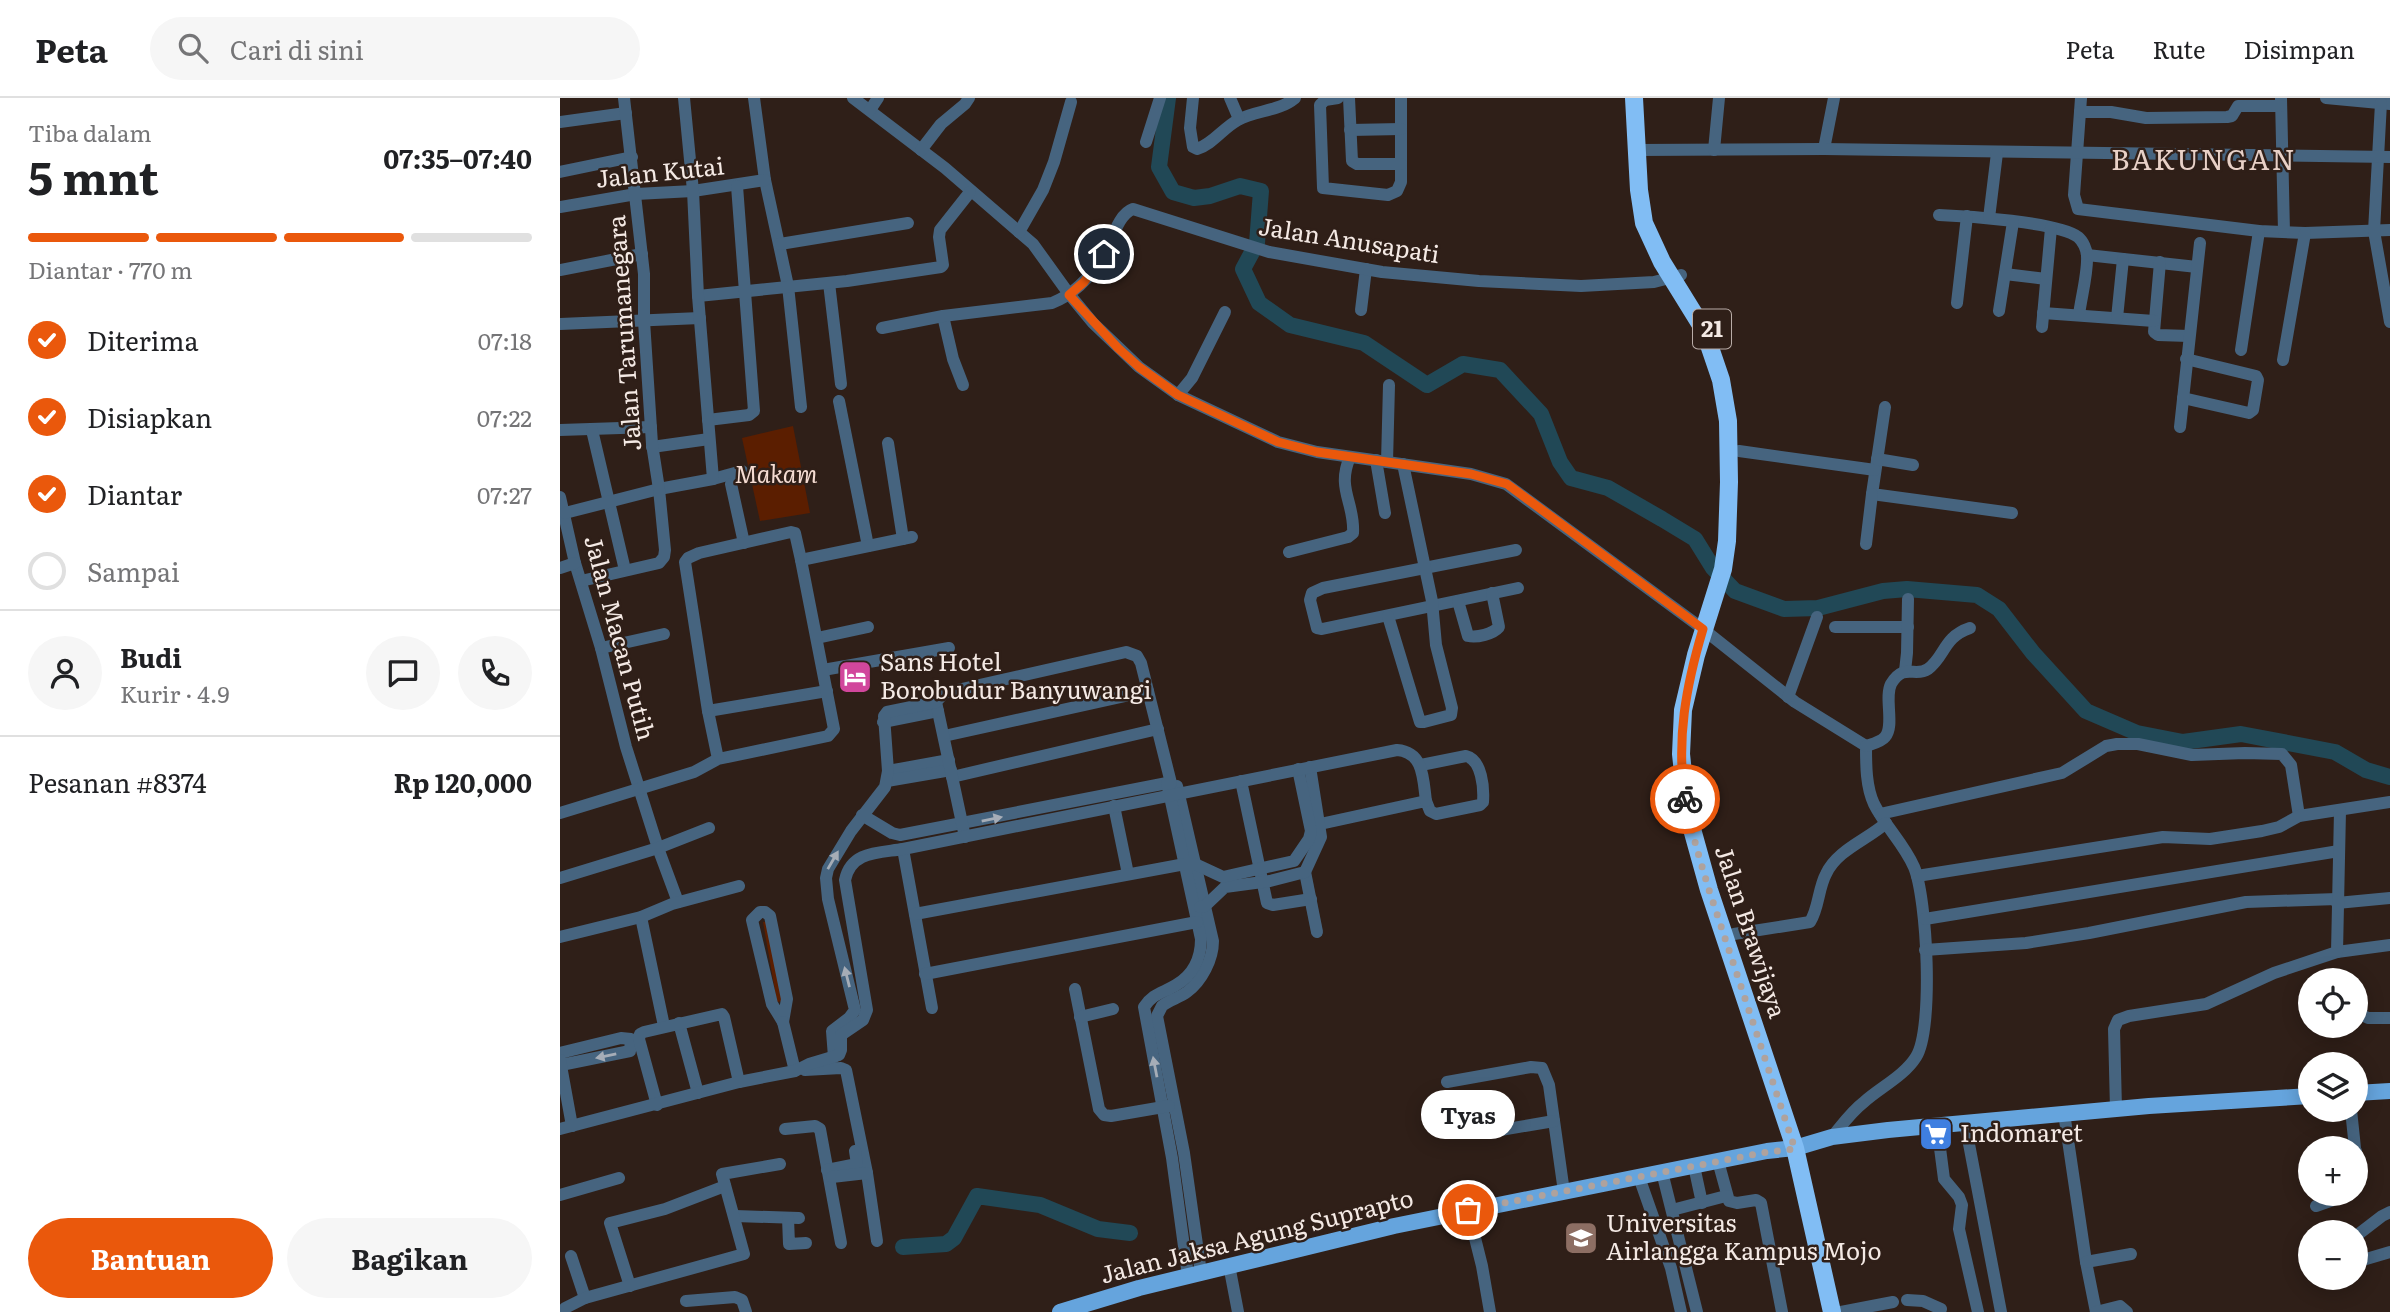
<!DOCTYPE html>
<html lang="id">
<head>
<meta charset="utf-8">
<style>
	body { margin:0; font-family:Literata,serif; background:#f6f6f6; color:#202124; height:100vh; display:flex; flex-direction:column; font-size:26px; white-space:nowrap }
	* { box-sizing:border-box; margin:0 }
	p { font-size:23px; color:#757577 }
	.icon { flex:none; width:38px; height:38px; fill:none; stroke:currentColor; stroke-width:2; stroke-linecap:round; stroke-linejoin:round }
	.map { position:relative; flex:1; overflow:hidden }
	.sheet { display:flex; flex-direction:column; background:#fff; width:560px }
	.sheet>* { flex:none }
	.buttons { position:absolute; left:1738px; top:870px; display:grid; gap:14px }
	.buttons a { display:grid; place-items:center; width:70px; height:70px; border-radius:50%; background:#fff; box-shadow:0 4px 18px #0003; font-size:35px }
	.pin { position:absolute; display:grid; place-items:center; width:60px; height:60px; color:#fff; margin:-30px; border:4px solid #fff; border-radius:50%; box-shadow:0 2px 7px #0007 }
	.courier { position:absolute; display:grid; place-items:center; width:70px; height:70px; margin:-35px; border:5px solid #ea580c; border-radius:50%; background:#fff; color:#222; box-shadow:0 2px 9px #0007 }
	.bubble { position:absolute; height:49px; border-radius:24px; background:#fff; box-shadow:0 4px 18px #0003; font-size:23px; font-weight:700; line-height:49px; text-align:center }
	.overview em { font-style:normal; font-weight:700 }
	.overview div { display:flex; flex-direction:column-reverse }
	.overview { display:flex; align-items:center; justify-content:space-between; height:119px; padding:0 28px }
	h1 { font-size:46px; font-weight:700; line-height:52px }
	.bar { display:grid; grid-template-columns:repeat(4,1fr); gap:10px 7px; align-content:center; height:84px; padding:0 28px }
	.bar i { height:9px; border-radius:5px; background:#e0e0e0 }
	.bar .active { background:#ea580c }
	.bar p { grid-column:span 4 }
	.line { display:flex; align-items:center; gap:18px; padding:0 28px; border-top:2px solid #e0e0e0 }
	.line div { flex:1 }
	.round { display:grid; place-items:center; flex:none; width:74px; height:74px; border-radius:37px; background:#f6f6f6 }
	ol { padding:0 28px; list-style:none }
	li { display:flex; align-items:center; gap:21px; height:77px }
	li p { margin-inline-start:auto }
	li .icon { padding:7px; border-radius:50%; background:#ea580c; color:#fff; stroke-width:4 }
	li:last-child { color:#757577 }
	li i { width:38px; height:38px; border:4px solid #e0e0e0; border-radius:50% }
	.action { display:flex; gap:14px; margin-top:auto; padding:14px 28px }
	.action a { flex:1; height:80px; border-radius:42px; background:#ea580c; color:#fff; font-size:28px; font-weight:700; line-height:80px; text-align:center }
	.action a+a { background:#f6f6f6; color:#202124 }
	header { display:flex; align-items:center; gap:42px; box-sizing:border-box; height:98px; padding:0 35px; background:#fff; border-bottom:2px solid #e0e0e0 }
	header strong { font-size:33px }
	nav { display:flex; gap:38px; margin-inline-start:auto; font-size:24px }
	.search { width:490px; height:63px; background:#f6f6f6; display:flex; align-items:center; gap:18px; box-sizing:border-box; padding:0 24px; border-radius:38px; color:#757577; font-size:26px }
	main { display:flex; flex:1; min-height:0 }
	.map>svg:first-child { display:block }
</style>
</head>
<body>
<header>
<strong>Peta</strong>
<div class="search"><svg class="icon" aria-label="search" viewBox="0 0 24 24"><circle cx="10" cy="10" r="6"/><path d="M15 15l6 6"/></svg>Cari di sini</div>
<nav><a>Peta</a><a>Rute</a><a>Disimpan</a></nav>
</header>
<main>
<section class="sheet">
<div class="overview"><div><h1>5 mnt</h1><p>Tiba dalam</p></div><em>07:35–07:40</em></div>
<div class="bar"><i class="active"></i><i class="active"></i><i class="active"></i><i></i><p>Diantar · 770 m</p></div>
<ol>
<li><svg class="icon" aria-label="check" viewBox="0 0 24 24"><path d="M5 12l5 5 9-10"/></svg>Diterima<p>07:18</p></li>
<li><svg class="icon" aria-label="check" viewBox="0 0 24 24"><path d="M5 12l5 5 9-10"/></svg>Disiapkan<p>07:22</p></li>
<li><svg class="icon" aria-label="check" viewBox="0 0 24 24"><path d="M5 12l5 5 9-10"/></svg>Diantar<p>07:27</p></li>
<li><i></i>Sampai</li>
</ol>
<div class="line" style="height:126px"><a class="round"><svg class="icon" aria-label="person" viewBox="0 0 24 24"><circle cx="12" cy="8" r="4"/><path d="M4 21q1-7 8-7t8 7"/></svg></a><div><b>Budi</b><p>Kurir · 4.9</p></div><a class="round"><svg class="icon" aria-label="chat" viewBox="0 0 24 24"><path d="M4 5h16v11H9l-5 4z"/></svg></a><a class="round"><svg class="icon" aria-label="phone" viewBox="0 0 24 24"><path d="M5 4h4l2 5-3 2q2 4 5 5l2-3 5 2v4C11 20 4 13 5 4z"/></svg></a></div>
<div class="line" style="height:91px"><div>Pesanan #8374</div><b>Rp 120,000</b></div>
<div class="action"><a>Bantuan</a><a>Bagikan</a></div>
</section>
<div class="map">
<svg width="1830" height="1214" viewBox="0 0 1830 1214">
	<rect width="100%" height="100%" fill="#2f1f18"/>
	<!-- green -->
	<g fill="#5b1e00">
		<polygon points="233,328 250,415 200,423 182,340"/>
		<polygon points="210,823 224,903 217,904 203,824"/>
	</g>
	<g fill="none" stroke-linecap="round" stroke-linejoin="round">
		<!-- river -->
		<g stroke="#214856" stroke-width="16">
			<polyline points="608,0 599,69 613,94 634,100 650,98 680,88 701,93 697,145 683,171 699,205 730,227 804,245 867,287 903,266 940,272 981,316 1000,364 1011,380 1048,390 1102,421 1135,441 1153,470 1175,493 1224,511 1258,510 1323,493 1347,491 1417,497 1439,511 1473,555 1526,613 1577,635 1623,644 1681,636 1775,654 1806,672 1830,679"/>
			<polyline points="343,1149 386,1146 394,1140 417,1098 480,1107 538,1131 570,1135"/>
		</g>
		<!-- minor -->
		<g stroke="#46647f" stroke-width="12">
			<polyline points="194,0 205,82 228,188 241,309"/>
			<path d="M293 0 385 70 473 146 509 196 533 225 579 269 618 297 718 344 757 354 911 376 946 386 1143 531 1235 604 1306 648C1306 667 1306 689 1314 706 1325 728 1344 746 1354 769 1367 800 1374 931 1356 959 1344 978 1321 989 1304 1004 1291 1014 1282 1027 1272 1039"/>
			<path d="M633 0 630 30 633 49 637 51C653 46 663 30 678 22 696 12 718 14 735 0"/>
			<polyline points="670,0 679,21"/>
			<polyline points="778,0 765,2 760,7 763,90 828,97 837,93 841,84 841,0"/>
			<polyline points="789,0 792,63 797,66 841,66"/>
			<polyline points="1521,0 1514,97 1518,111 1699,133 1745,135 1830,132"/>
			<polyline points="1721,0 1724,134"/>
			<polyline points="1766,0 1830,6"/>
			<polyline points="1821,5 1814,133 1830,224"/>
			<polyline points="310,12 318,0"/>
			<polyline points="1520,14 1551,14 1586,20 1667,19 1672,18 1678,8 1721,8"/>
			<polyline points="0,24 66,15"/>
			<polyline points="790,32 841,31"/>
			<polyline points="586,44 600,0"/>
			<polyline points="1264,51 1274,0"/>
			<polyline points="361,52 381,26 405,6 409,0"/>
			<polyline points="1077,52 1264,51 1830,59"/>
			<polyline points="1154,52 1159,0"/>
			<polyline points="0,74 72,59"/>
			<polyline points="0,109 76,96 133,93 205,82"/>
			<path d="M1379 117C1407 118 1498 124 1518 139 1523 143 1527 152 1527 158 1528 175 1521 200 1519 217"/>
			<polyline points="1429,120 1437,55"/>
			<polyline points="459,134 483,92 494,64 511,4"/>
			<polyline points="220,146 348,125"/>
			<polyline points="1527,157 1637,169"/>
			<polyline points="1600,164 1594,234 1598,237 1629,238"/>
			<polyline points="0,172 82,156"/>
			<polyline points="1445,176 1486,181"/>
			<polyline points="269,185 281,286"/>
			<polyline points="138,198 287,183 381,169 383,167 379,139 380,132 410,94"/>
			<polyline points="1397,205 1407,118"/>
			<polyline points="801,212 806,171"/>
			<polyline points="1439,213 1453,124"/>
			<polyline points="1483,215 1594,223"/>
			<polyline points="383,218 393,261 403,287"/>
			<polyline points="1557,220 1563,161"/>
			<polyline points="0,226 140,220"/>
			<polyline points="1482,229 1491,130"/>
			<path d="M322 230 383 218 492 205C515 196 532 177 544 157 552 143 558 116 573 111L709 154 822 174 919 183 1021 188 1094 184 1121 177"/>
			<polyline points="1681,252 1699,133"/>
			<polyline points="1723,262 1745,135"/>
			<polyline points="618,297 632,280 665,214"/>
			<polyline points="1623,300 1689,315 1693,312 1698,282 1696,278 1626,261"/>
			<polyline points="279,303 308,448"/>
			<polyline points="1325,309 1312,396 1452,415"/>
			<polyline points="148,322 189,317 194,313 177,88"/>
			<polyline points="1620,329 1640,145"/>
			<polyline points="0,332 91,329"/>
			<polyline points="32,332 65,472"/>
			<polyline points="328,345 343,441"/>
			<polyline points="92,349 149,341"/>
			<polyline points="1179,353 1315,372"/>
			<polyline points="1317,361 1353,367"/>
			<polyline points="816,362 825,415"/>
			<polyline points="827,364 829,287"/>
			<polyline points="153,381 182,373"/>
			<polyline points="171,386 184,445"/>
			<polyline points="0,399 15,465 41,550 66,649 98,750 118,804"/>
			<polyline points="5,415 99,391 153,381 138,198 133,93 124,0"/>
			<polyline points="1306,446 1312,396"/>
			<polyline points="956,452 763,490 752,495 750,502 757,530 762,531 958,490"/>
			<path d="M729 454 788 439 793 435C795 405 776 391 790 359"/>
			<polyline points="241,462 352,439"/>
			<polyline points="0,470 15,465"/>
			<polyline points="21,483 99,465 104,459 105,452 99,391 92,346 84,223 84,176 64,0"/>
			<path d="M898 503 908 538C917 540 933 536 939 529L932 495"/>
			<polyline points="828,518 860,624 864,624 891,617 892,610 876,547 872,503 843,366"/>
			<polyline points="1275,529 1348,529"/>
			<polyline points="257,540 308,529"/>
			<polyline points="41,550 104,536"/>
			<polyline points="263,572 389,550"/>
			<polyline points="1345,573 1347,555 1348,501"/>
			<polyline points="1228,599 1257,519"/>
			<polyline points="148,613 267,593"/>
			<polyline points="323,624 378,613"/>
			<polyline points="384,638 588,593"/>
			<path d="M1306 648C1312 646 1321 644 1325 639 1335 628 1324 600 1331 586 1344 564 1355 580 1368 571 1385 559 1383 539 1410 530"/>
			<polyline points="328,673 389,662"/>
			<polyline points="392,679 598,631"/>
			<polyline points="327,683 391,672"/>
			<polyline points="681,683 707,805 713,807 751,801"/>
			<path d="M617 688 653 843C653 861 642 883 627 894 619 900 609 902 602 908L597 918 624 1055 641 1175"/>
			<polyline points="554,708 568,776"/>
			<polyline points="0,715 134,674 158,661 268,638 274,631 241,462 235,435 231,434 139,455 128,460 125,464 148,613 158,661"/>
			<polyline points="1320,716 1502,675 1546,648 1557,646 1578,646 1632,657 1685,655 1722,656 1731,667 1739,718"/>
			<polyline points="302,717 332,735 340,737 607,685"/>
			<path d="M751 728 866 703 870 713 876 716 920 707 923 704C924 690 922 662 906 658L861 667"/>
			<path d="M405 739 376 604 384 595 566 554 577 558 581 565 611 685H607L641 841C641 860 633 877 616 887 603 895 593 895 584 909L612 1060 628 1178"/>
			<polyline points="343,751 372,910"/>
			<polyline points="745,774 757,834"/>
			<polyline points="1357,778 1603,739 1650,741 1702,733 1719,729 1739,718 1830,704"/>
			<polyline points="0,780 98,750 149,730"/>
			<polyline points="1777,805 1830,800"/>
			<polyline points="640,809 645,808 665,789 710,783 745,774 761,739 750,669"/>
			<polygon points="200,814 205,814 210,818 227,901 223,924 212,906 192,822"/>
			<polyline points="355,816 625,766 635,766 663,779 734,763 749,741 751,733 738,671"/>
			<polyline points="81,819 104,928"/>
			<polyline points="1365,821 1779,753"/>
			<path d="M1174 836 1250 824C1259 810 1258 791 1266 776 1277 752 1307 742 1326 725"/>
			<polyline points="0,839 81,819 112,806 179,788"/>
			<polyline points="1365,852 1466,845 1529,835 1686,804 1777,801"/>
			<polyline points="1777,854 1830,847"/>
			<polyline points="365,876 637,824"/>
			<polyline points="515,891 539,1011 544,1017 551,1018 609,1008"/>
			<polyline points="1796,914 1808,920 1830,920"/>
			<polyline points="520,919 553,911"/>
			<polyline points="223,924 235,973"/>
			<polyline points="119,925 138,995"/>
			<polyline points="0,955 61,940 71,941 70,953 1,967"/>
			<polyline points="274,959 272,933 289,920 295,912 268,801 266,780 268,771 291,733 325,689 328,673 324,618 327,614 376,604"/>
			<polyline points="0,962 12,1028"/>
			<polyline points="245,972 281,970 286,972 307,1075 317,1143"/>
			<polyline points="887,984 971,969 982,970 989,987 1004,1094"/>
			<polyline points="97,1007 79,941 80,936 84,934 162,916 164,919 179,984"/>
			<polyline points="1556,1011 1554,931 1558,922 1569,918 1646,906 1714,875 1777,854 1780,713"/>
			<polyline points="1791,1012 1795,1050"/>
			<polyline points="1504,1015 1526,1164 1536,1214"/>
			<polyline points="1405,1025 1441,1214"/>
			<polyline points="1377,1027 1384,1081 1399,1099 1402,1107 1399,1131 1418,1214"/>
			<path d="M0 1031 179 984 235 973 249 966 279 957 281 952V937L303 922 307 912 285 782C291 753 318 755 343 751L837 652C864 654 863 681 866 703"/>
			<polyline points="225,1031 255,1028 260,1031 281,1145"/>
			<polyline points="929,1034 994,1023"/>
			<polyline points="1796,1053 1796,1087"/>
			<polyline points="1158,1063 1169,1103 1177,1105 1196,1102 1201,1105 1222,1214"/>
			<polyline points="1134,1068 1142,1105"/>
			<polyline points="267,1072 297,1066 295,1053"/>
			<polyline points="1102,1074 1137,1214"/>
			<polyline points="272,1079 307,1075"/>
			<polyline points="1079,1079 1111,1170 1121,1214"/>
			<polyline points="0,1097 59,1080"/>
			<polyline points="1756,1108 1790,1096"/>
			<polyline points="908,1112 922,1168 930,1214"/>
			<polyline points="1112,1112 1166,1098"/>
			<polyline points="175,1118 239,1120"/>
			<polyline points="228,1120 229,1146 246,1145"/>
			<polyline points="1796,1138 1822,1118 1830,1114"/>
			<polyline points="1745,1153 1750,1151"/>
			<polyline points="11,1158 25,1200"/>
			<polyline points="1526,1164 1571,1156"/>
			<polyline points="1796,1164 1830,1154"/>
			<polyline points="669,1167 678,1214"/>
			<polyline points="70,1188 50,1125 105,1111 165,1088"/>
			<polyline points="1347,1202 1363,1203 1381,1211"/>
			<polyline points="126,1203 175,1199 182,1202 186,1214"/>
			<polyline points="2,1214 5,1210 25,1200 184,1156 162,1076 220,1066"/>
			<polyline points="1281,1214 1333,1204"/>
			<polyline points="1536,1214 1560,1208 1567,1214"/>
		</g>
		<!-- major -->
		<g stroke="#65a4dd" stroke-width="16">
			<polyline points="1796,995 1830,993"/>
			<polyline points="500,1214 579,1190 834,1128 1207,1053 1235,1050 1272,1039 1328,1032 1589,1008 1750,998"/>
		</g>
		<!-- highway -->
		<polyline stroke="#81bdf4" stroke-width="18" points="1074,0 1079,92 1084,125 1102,164 1144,232 1161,282 1168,323 1169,384 1167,443 1163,471 1136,557 1123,612 1121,656 1127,713 1149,792 1235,1050 1272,1214"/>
	</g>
	<!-- one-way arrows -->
	<defs><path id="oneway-solid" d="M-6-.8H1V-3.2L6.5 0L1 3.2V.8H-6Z" transform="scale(1.75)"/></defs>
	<g fill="#a6adb7">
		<use href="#oneway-solid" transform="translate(432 721) rotate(-11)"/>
		<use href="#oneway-solid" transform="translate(273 762) rotate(-60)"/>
		<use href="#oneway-solid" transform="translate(287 879) rotate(-104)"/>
		<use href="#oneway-solid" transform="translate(46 958) rotate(168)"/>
		<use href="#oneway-solid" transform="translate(595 969) rotate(-101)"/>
	</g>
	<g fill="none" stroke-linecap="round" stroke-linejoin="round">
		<!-- done -->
		<polyline stroke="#afa29d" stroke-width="7" stroke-dasharray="0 12.6" points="908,1112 1207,1054 1235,1051 1149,792 1136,748 1125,701"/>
		<!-- route -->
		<path stroke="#ea580c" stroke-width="9" d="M544 156 524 184 509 197 558 250 579 269 618 297 718 344 757 354 911 376 947 386 1143 531C1126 588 1116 641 1125 701"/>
	</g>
	<!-- icons -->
	<defs>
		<g id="hotel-square" transform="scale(1.75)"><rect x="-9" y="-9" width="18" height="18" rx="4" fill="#d1479c" stroke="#2f1f18"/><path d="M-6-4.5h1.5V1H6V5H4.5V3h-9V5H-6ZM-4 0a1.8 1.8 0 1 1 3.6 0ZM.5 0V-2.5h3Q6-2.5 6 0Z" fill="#fff"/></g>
		<g id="supermarket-square" transform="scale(1.75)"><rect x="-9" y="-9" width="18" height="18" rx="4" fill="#3f7fe0" stroke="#2f1f18"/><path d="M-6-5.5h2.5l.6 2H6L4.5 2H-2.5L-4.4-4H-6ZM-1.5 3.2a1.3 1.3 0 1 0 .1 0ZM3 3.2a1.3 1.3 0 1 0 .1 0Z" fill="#fff"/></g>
		<g id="university-square" transform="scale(1.75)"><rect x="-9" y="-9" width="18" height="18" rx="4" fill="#8d6e63" stroke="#2f1f18"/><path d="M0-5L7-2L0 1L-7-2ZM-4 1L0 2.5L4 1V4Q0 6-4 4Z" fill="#fff"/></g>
	</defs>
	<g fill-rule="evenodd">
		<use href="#hotel-square" x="295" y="579"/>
		<use href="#supermarket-square" x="1376" y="1036"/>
		<use href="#university-square" x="1021" y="1140"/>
	</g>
	<g text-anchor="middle" stroke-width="5" stroke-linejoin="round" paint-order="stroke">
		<!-- shield labels -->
		<rect fill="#2f1f18" stroke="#b9aca7" stroke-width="2" x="1133" y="211.5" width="38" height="39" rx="5"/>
		<g font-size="23" font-weight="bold" fill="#f4e9e4">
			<text x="1152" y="239">21</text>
		</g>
		<!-- street labels -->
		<g font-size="24" fill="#f4e9e4" stroke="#2f1f18">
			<text transform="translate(100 75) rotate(-6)" y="8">Jalan Kutai</text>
			<text transform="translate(789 143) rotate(9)" y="8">Jalan Anusapati</text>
			<text transform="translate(65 235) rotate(-94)" y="8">Jalan Tarumanegara</text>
			<text transform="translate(59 540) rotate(75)" y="8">Jalan Macan Putih</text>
			<text transform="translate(1190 834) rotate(72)" y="8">Jalan Brawijaya</text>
			<text transform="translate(697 1139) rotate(-14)" y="8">Jalan Jaksa Agung Suprapto</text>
		</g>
		<!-- park labels -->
		<g font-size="24" font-style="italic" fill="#f5dcd2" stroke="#2f1f18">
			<text x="216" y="385">Makam</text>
		</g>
		<!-- poi labels -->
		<g font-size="24" fill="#f4e9e4" stroke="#2f1f18" text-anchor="start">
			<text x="320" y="573">Sans Hotel<tspan x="320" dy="28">Borobudur Banyuwangi</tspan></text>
			<text x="1400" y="1044">Indomaret</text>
			<text x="1046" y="1134">Universitas<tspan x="1046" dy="28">Airlangga Kampus Mojo</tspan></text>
		</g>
		<!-- quarter labels -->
		<g font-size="28" letter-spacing="2" fill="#e8d1c7" stroke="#2f1f18">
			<text x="1644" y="72">BAKUNGAN</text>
		</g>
	</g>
</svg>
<div class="buttons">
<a><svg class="icon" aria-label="locate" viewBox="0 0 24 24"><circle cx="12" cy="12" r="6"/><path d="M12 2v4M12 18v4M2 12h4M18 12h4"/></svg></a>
<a><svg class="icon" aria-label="layers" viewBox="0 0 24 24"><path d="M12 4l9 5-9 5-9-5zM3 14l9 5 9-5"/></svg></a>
<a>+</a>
<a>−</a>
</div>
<div class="pin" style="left:908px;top:1112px;background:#ea580c"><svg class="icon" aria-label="bag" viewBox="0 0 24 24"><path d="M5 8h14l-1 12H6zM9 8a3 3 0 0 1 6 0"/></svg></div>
<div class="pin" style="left:544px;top:156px;background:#1f2937"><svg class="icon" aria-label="home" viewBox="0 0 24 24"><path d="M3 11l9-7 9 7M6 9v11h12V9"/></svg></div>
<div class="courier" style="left:1125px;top:701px"><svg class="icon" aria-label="bike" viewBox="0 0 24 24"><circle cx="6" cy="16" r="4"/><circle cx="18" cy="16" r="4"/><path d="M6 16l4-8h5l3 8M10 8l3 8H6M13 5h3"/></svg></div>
<div class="bubble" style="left:861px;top:992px;width:94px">Tyas</div>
</div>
</main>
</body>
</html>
